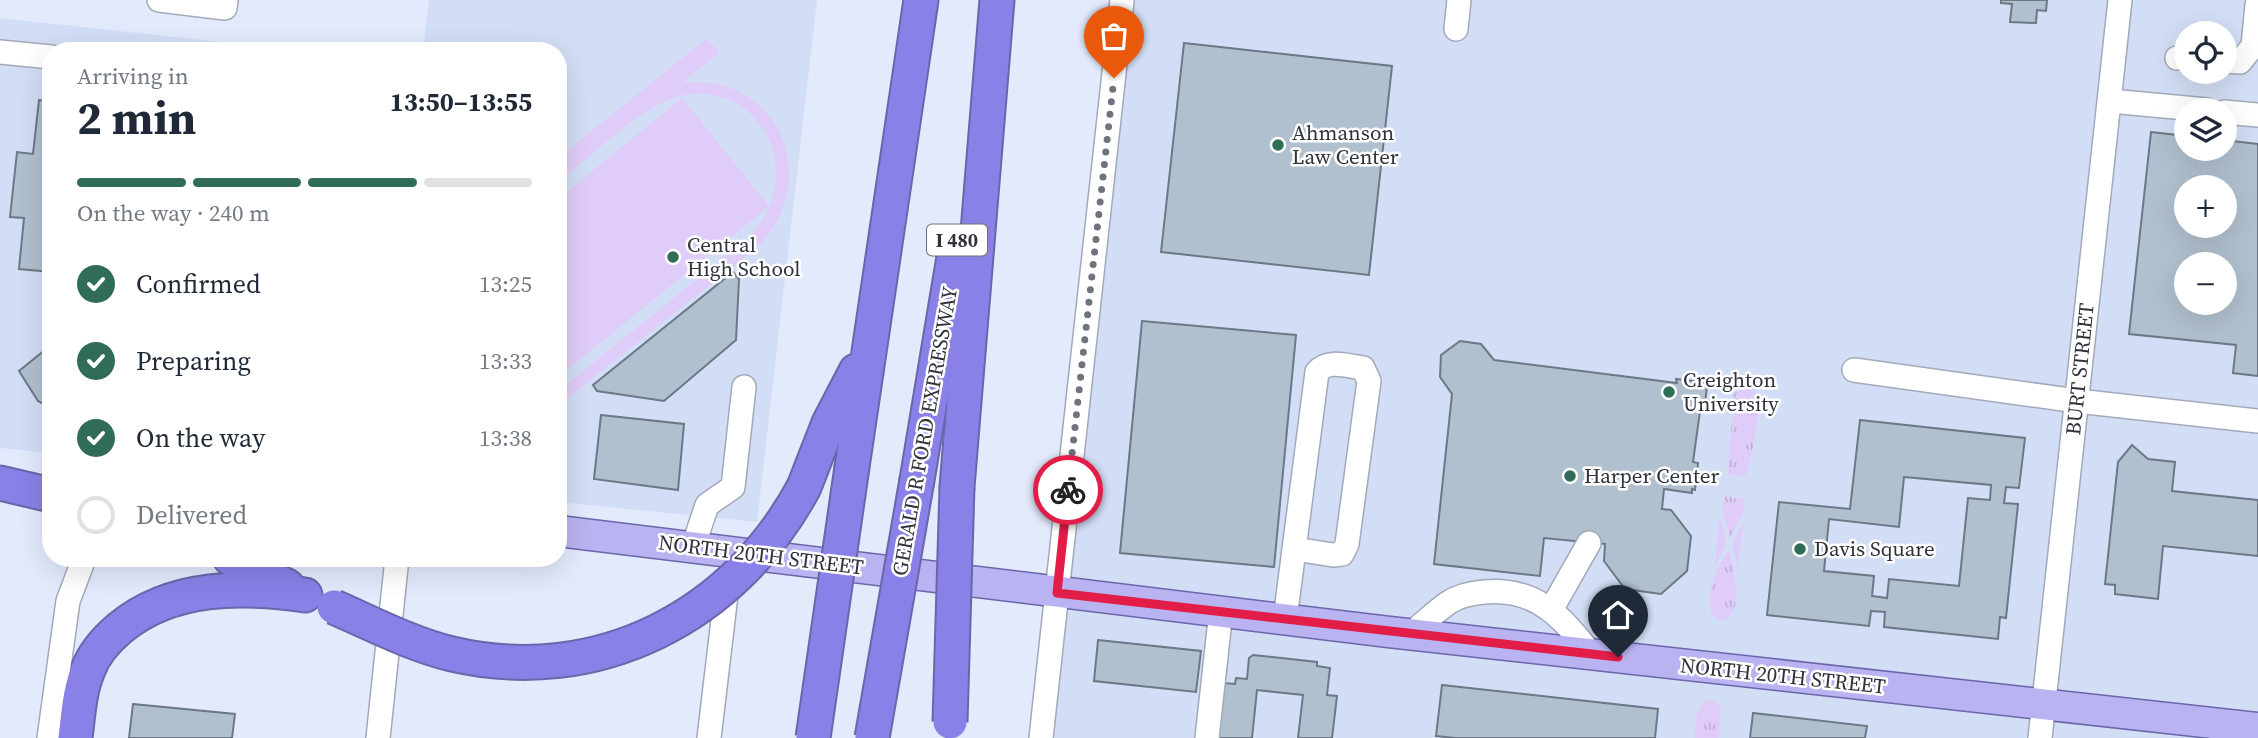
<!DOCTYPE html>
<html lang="en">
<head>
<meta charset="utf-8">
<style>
	body { margin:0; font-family:"Source Serif 4",serif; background:#f6f6f7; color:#1f2937; height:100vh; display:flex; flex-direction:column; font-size:26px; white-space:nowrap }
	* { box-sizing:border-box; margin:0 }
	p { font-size:23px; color:#747a83 }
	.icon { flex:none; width:38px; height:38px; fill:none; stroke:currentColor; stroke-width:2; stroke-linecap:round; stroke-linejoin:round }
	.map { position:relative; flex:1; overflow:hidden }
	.side { position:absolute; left:42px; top:42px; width:525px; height:525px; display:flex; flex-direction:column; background:#fff; border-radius:28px; box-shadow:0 7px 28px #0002 }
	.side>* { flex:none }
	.controls { position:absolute; left:2174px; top:21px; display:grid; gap:14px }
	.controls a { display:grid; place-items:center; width:63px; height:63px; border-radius:50%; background:#fff; box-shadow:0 7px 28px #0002; font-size:35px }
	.pin { position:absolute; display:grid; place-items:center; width:60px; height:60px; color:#fff; margin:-72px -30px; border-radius:50% 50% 50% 0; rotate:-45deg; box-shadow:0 0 7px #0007 }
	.pin .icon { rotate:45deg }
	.courier { position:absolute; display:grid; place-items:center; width:70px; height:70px; margin:-35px; border:5px solid #e11d48; border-radius:50%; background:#fff; color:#222; box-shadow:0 2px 9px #0007 }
	.headline em { font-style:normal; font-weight:700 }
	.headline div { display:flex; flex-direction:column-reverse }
	.headline { display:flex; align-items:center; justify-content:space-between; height:119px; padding:0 35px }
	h1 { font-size:46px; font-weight:700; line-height:52px }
	.bar { display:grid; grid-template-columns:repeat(4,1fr); gap:10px 7px; align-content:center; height:84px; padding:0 35px }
	.bar i { height:9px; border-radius:5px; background:#e0e1e3 }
	.bar .current { background:#306c57 }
	.bar p { grid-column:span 4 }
	ol { padding:0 35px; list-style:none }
	li { display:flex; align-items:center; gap:21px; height:77px }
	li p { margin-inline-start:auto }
	li .icon { padding:7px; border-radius:50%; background:#306c57; color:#fff; stroke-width:4 }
	li:last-child { color:#747a83 }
	li i { width:38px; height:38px; border:4px solid #e0e1e3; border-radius:50% }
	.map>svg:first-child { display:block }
</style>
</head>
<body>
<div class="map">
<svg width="2258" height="738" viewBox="0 0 2258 738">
	<defs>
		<pattern id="grass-tufts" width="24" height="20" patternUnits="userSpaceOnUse" patternTransform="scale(1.75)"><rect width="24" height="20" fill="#e0ccf8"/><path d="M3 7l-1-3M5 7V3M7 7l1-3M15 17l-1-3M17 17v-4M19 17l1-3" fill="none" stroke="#c0b0d5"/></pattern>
	</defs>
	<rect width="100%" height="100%" fill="#e2eafc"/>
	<!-- built -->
	<g fill="#d2def5" fill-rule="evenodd">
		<polygon points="429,0 817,0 757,522 558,502 558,51 423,51"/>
		<path d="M1122 0H2258V738H1041ZM2186 33H2224V72H2186ZM2186 110H2224V149H2186ZM2186 187H2224V226H2186ZM2186 264H2224V303H2186Z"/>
		<polygon points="0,18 303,51 51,51 51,453 0,448"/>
	</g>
	<!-- grass -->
	<g fill="url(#grass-tufts)">
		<path d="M1743 386 1754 389C1765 403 1751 460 1745 477L1738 475H1728L1733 395Z"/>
		<polygon points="1725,495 1737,499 1744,497 1744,511 1730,537 1722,508"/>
		<polygon points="1719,521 1722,521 1726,544 1715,566"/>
		<polygon points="1743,523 1738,569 1732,544"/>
		<path d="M1729 551C1733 568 1748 618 1719 620 1698 609 1717 564 1729 551Z"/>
		<path d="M1708 700 1716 702 1721 708 1719 738H1695C1696 724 1694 706 1708 700Z"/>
	</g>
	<!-- pitch -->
	<g fill="#e0ccf8">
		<path d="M707 38 719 53 683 82C695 82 708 82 721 85 798 106 810 198 755 249L558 406V391L747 239C810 179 763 77 679 96 645 104 587 159 558 183V158Z"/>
		<polygon points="682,98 769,206 558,377 558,199"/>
	</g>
	<!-- building -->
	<g fill="#b1c0ce" stroke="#6b7986" stroke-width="2" fill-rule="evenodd">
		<polygon points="2001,0 2047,0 2046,11 2037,10 2036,23 2010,22 2012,4 2001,3"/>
		<polygon points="1184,43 1392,66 1369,275 1161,252"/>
		<polygon points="39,100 51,102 51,272 19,269 24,218 10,217 17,152 33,154"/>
		<path d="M2151 132 2186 136V149H2224V140L2258 144V376L2233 373 2236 345 2129 334ZM2186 187H2224V226H2186ZM2186 264H2224V303H2186Z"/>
		<polygon points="733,272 739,279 736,340 664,401 597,391 593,385"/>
		<polygon points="1142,321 1296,335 1274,567 1120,553"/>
		<polygon points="1460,341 1481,344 1494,360 1677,383 1676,379 1703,382 1702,386 1707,386 1704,412 1700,411 1693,462 1698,463 1695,490 1692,489 1692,493 1664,489 1662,509 1671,510 1691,536 1687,571 1661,594 1625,589 1604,561 1605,544 1544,538 1540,576 1434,564 1452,394 1440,377 1441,355"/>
		<polygon points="51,345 51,408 38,401 19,371"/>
		<polygon points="601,415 684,424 678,490 594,479"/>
		<path d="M1860 420 2025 438 2019 488 2006 487 2004 503 2018 504 2006 618 2000 617 1998 639 1884 627 1885 612 1871 611 1869 626 1767 615 1779 502 1850 509ZM1904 477 1991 485 1990 500 1968 498 1959 586 1889 579 1887 598 1872 596 1874 576 1824 571 1829 519 1899 527Z"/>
		<polygon points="2132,445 2148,459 2175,462 2172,491 2258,500 2258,556 2163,546 2158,599 2115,594 2115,585 2105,584 2118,462"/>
		<polygon points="1098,640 1201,651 1196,692 1094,681"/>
		<polygon points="1253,655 1317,662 1317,666 1330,668 1327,695 1337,696 1332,738 1298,738 1303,695 1257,690 1252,738 1217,738 1223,683 1235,684 1236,678 1247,679 1249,658"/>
		<polygon points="1442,685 1658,709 1655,738 1455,738 1436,736"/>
		<polygon points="133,704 235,714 232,738 129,738"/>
		<polygon points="1753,713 1867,726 1865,738 1750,738"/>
	</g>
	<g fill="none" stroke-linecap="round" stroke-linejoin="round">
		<!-- minor casing -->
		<g stroke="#a2a9ba" stroke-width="26">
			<g id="minor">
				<polyline points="159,0 225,8 226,0"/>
				<polyline points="1456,29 1459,0"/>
				<polyline points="0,52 51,57"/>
				<polyline points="2177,58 2186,58"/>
				<polyline points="2224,61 2240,62 2253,46 2257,5"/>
				<polyline points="2110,101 2207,110"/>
				<polyline points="2224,112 2258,115"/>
				<polyline points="1854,370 2077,401 2258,421"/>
				<polyline points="693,547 707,505 733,487 744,387"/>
				<polyline points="1551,610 1589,543"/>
				<path d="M1285 619 1317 372C1327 359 1348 366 1363 368L1369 381 1347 544 1342 554 1333 555 1295 549"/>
				<path d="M1410 634C1423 624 1435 612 1448 603 1458 596 1472 593 1484 592 1536 587 1562 617 1591 654"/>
				<polyline points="49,738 68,601 82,564"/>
				<polyline points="378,738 397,558"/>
				<polyline points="709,738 728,578"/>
				<polyline points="1041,738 1122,0"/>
				<polyline points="1207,738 1221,611"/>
				<polyline points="2040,738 2120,0"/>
			</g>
		</g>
		<!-- major casing -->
		<g stroke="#6a66ab" stroke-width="33">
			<polyline id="major" points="558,531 1389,632 2258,728"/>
		</g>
		<!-- highway casing -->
		<g stroke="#6a66ab" stroke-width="37">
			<g id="highway">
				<polyline points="852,467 921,0"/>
				<polyline points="917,480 955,251"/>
				<polyline points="0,483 51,495"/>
				<polyline points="804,487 829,423 856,371"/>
				<polyline points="957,487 997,0"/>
				<polyline points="230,558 287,586"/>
				<path d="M75 738C78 715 79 691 88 670 94 653 107 639 120 628 172 585 242 586 305 595"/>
			</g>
		</g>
		<!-- minor -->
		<use href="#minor" stroke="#fff" stroke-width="23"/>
		<!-- major -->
		<use href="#major" stroke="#b9b3f1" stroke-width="30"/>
		<!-- highway -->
		<use href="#highway" stroke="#8a81e8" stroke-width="33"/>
		<!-- highway-bridge casing -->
		<g stroke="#6a66ab" stroke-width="37" stroke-linecap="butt">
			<g id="highway-bridge">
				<path d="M334 607C373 624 411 644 452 654 598 688 735 616 804 487"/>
				<polyline points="950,722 957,487"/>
				<polyline points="813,738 852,467"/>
				<polyline points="872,738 917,480"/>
			</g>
		</g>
		<!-- highway-bridge -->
		<use href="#highway-bridge" stroke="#8a81e8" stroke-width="33"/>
	</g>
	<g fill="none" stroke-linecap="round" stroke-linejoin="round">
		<!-- done -->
		<polyline stroke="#6e737e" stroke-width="7" stroke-dasharray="0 12.6" points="1068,490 1114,78"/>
		<!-- route -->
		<polyline stroke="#e11d48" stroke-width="9" points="1068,490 1057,593 1618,657"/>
	</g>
	<!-- markers -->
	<g fill="#306c57" stroke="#fff" stroke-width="2.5">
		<circle cx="1278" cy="145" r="7"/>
		<circle cx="673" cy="257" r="7"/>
		<circle cx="1669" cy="392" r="7"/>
		<circle cx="1570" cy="476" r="7"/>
		<circle cx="1800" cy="549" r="7"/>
	</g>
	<g text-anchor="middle" stroke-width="5" stroke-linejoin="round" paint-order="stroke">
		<!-- shield labels -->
		<rect fill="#fff" stroke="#6e7075" stroke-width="2" x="927" y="224.5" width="60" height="31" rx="5"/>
		<g font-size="19" font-weight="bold" fill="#30333a">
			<text x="957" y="247">I 480</text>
		</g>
		<!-- poi labels -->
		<g font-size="21" fill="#30333a" stroke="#fff" text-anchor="start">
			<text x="1292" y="140">Ahmanson<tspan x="1292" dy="24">Law Center</tspan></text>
			<text x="687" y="252">Central<tspan x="687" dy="24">High School</tspan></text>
			<text x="1683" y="387">Creighton<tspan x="1683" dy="24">University</tspan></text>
			<text x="1584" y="483">Harper Center</text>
			<text x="1814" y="556">Davis Square</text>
		</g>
		<!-- street labels -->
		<g font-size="21" fill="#30333a" stroke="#fff">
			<text transform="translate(2080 369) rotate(-84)" y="7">BURT STREET</text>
			<text transform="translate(925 431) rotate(-80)" y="7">GERALD R FORD EXPRESSWAY</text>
			<text transform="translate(761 555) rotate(7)" y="7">NORTH 20TH STREET</text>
			<text transform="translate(1783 676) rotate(6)" y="7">NORTH 20TH STREET</text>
		</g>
	</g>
</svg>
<div class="controls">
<a><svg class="icon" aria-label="locate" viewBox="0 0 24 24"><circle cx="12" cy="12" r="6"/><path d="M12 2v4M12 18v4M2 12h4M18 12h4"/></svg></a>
<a><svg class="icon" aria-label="layers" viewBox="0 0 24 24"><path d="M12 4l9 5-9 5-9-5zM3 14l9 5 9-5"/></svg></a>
<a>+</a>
<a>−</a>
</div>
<div class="pin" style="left:1114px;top:78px;background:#ea580c"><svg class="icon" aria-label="bag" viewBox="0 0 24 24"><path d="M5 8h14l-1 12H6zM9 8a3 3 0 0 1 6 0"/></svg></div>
<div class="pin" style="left:1618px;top:657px;background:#1f2937"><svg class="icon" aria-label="home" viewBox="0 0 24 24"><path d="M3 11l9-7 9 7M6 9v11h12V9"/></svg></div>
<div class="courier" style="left:1068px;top:490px"><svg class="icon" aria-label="bike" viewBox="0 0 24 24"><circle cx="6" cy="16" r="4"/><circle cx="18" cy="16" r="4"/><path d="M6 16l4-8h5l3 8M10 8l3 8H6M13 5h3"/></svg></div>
<section class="side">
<div class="headline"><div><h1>2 min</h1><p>Arriving in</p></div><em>13:50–13:55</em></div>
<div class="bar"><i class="current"></i><i class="current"></i><i class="current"></i><i></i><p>On the way · 240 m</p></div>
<ol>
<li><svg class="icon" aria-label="check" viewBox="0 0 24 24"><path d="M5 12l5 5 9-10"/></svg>Confirmed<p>13:25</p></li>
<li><svg class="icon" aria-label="check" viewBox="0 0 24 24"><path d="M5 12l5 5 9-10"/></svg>Preparing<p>13:33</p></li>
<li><svg class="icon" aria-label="check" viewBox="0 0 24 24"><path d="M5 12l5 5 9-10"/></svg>On the way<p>13:38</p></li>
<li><i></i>Delivered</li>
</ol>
</section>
</div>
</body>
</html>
